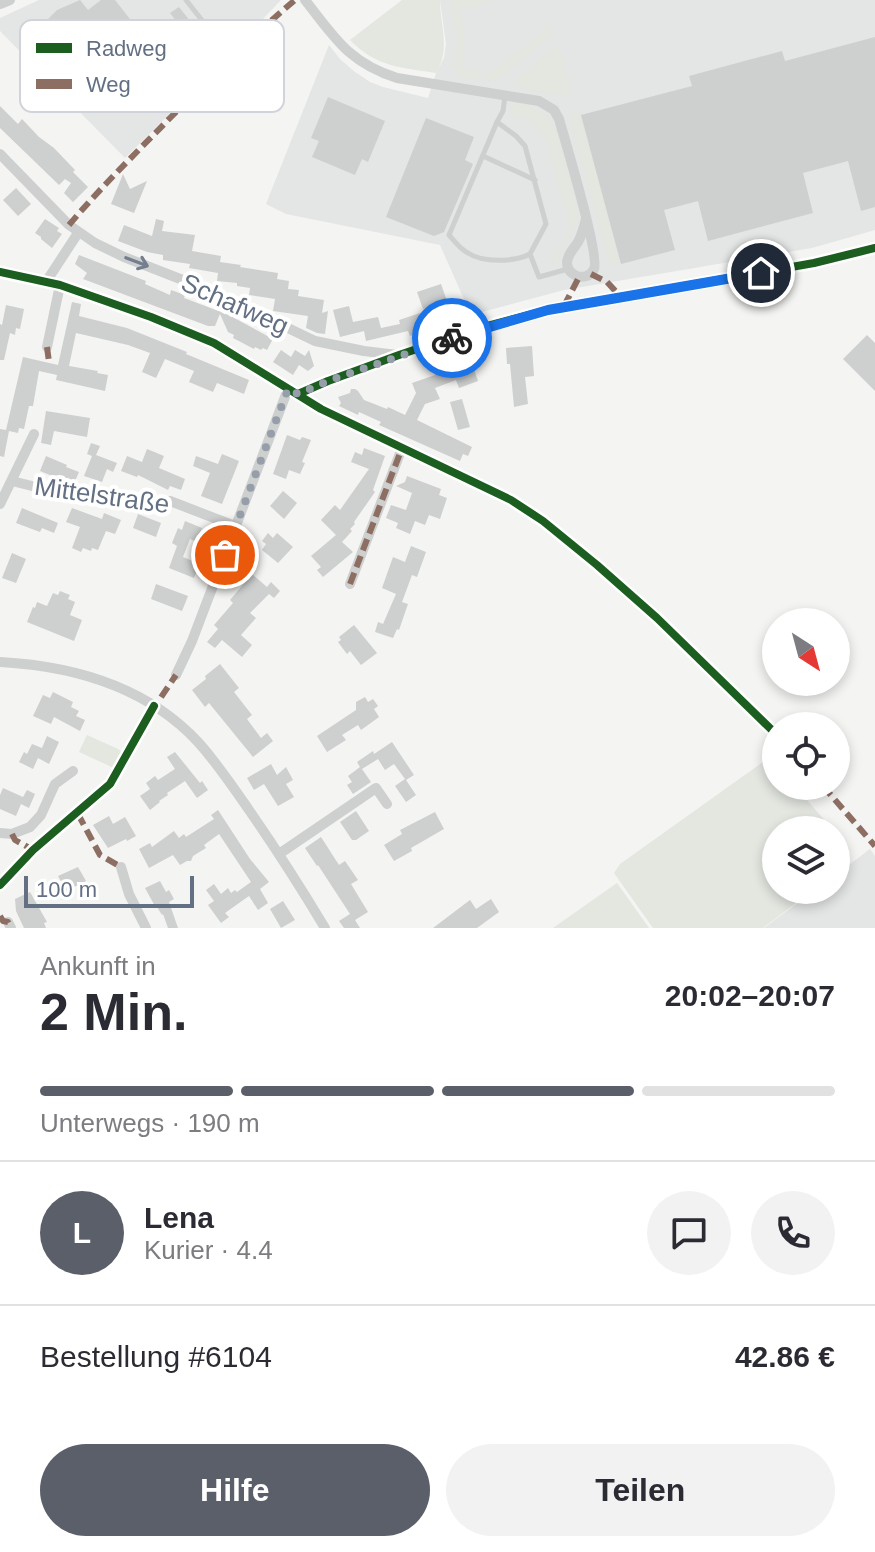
<!DOCTYPE html>
<html lang="de">
<head>
<meta charset="utf-8">
<style>
	body { margin:0; font-family:Helvetica,sans-serif; background:#f2f2f3; color:#2b2b33; height:100vh; display:flex; flex-direction:column; font-size:30px; white-space:nowrap }
	* { box-sizing:border-box; margin:0 }
	p { font-size:26px; color:#7c7c81 }
	.icon { flex:none; width:44px; height:44px; fill:none; stroke:currentColor; stroke-width:2; stroke-linecap:round; stroke-linejoin:round }
	.map { position:relative; height:928px; overflow:hidden }
	.panel { display:flex; flex-direction:column; background:#fff; flex:1 }
	.panel>* { flex:none }
	.needle { width:52px; rotate:144deg }
	.controls { position:absolute; left:762px; top:608px; display:grid; gap:16px }
	.controls a { display:grid; place-items:center; width:88px; height:88px; border-radius:50%; background:#fff; box-shadow:0 4px 12px #0003; font-size:40px }
	.scale { position:absolute; left:24px; bottom:20px; width:170px; box-sizing:border-box; padding-left:8px; border:4px solid #637083; border-top:0; font-size:22px; line-height:28px; white-space:nowrap; color:#637083; -webkit-text-stroke:6px #fff; paint-order:stroke }
	.pin { position:absolute; display:grid; place-items:center; width:68px; height:68px; color:#fff; margin:-34px; border:4px solid #fff; border-radius:50%; box-shadow:0 2px 8px #0007 }
	.courier { position:absolute; display:grid; place-items:center; width:80px; height:80px; margin:-40px; border:6px solid #1a73e8; border-radius:50%; background:#fff; color:#222; box-shadow:0 2px 10px #0007 }
	.summary em { font-style:normal; font-weight:700 }
	.summary div { display:flex; flex-direction:column-reverse }
	.summary { display:flex; align-items:center; justify-content:space-between; height:136px; padding:0 40px }
	h1 { font-size:52px; font-weight:700; line-height:60px }
	.bar { display:grid; grid-template-columns:repeat(4,1fr); gap:12px 8px; align-content:center; height:96px; padding:0 40px }
	.bar i { height:10px; border-radius:6px; background:#e1e1e2 }
	.bar .selected { background:#5b5f69 }
	.bar p { grid-column:span 4 }
	.line { display:flex; align-items:center; gap:20px; padding:0 40px; border-top:2px solid #e1e1e2 }
	.line div { flex:1 }
	.round { display:grid; place-items:center; flex:none; width:84px; height:84px; border-radius:42px; background:#f2f2f3 }
	.cta { display:flex; gap:16px; margin-top:auto; padding:16px 40px }
	.cta a { flex:1; height:92px; border-radius:48px; background:#5b5f69; color:#fff; font-size:32px; font-weight:700; line-height:92px; text-align:center }
	.cta a+a { background:#f2f2f3; color:#2b2b33 }
	.map>svg:first-child { display:block }
</style>
</head>
<body>
<div class="map">
<svg width="875" height="928" viewBox="0 0 875 928">
	<rect width="100%" height="100%" fill="#f4f4f2"/>
	<!-- built -->
	<g fill="#e4e5e5">
		<polygon points="39,0 281,0 231,53 125,158 0,31 0,18"/>
		<polygon points="440,0 875,0 875,230 812,248 564,290 471,315 440,245 286,214 266,204 329,45 340,59 355,72 370,82 383,87 428,98 436,73 444,58 446,44"/>
		<polygon points="870,849 875,856 875,928 764,928 815,890 836,890 836,875"/>
	</g>
	<!-- green -->
	<g fill="#e3e7e0">
		<path d="M402 0H440C440 26 451 49 436 73 400 67 378 68 350 40Z"/>
		<path d="M452 0H495L460 10 465 32 462 68 483 70 481 81 457 77C451 66 457 57 457 45 458 30 450 16 452 0Z"/>
		<polygon points="552,25 553,30 550,37 499,78 485,82 487,71 493,71 545,30 544,27"/>
		<polygon points="556,47 559,48 572,92 563,95 515,87 518,78"/>
		<path d="M512 102C537 107 549 111 558 135L577 207C579 232 559 242 558 266L552 267 554 256 570 228 546 140 529 119 508 115Z"/>
		<polygon points="580,112 621,264 613,265 608,259 569,115"/>
		<polygon points="87,735 118,749 124,754 116,769 79,752"/>
		<polygon points="770,757 776,764 776,786 795,786 833,830 776,830 776,890 813,890 763,928 653,928 614,873 620,864"/>
		<polygon points="617,883 649,928 553,928"/>
	</g>
	<!-- building -->
	<g fill="#cecfcf">
		<polygon points="80,0 88,10 101,0 115,0 148,42 153,37 160,46 154,50 165,64 162,70 165,76 153,63 149,66 139,53 137,55 125,40 106,59 112,65 94,83 46,34 54,25 48,19 57,10"/>
		<polygon points="179,7 206,41 198,49 170,13"/>
		<polygon points="875,37 875,207 861,211 848,161 803,173 813,213 708,241 698,201 664,210 675,250 621,264 581,115 692,86 689,76 782,51 785,61"/>
		<polygon points="328,97 385,121 368,162 362,159 355,175 312,157 319,141 311,138"/>
		<polygon points="0,106 18,124 22,119 39,137 54,148 75,170 73,172 88,187 73,202 64,193 71,183 65,179 59,185 0,128"/>
		<polygon points="426,118 474,137 465,160 473,164 444,232 434,236 386,217"/>
		<polygon points="123,174 130,189 147,181 134,213 111,204"/>
		<polygon points="16,188 31,204 18,216 3,200"/>
		<polygon points="45,219 59,228 57,231 62,234 52,248 41,239 41,237 35,233"/>
		<polygon points="156,219 164,221 162,231 195,235 192,251 221,256 220,262 241,265 240,267 278,273 277,279 289,281 288,289 299,290 298,296 324,300 322,313 328,311 325,334 317,333 306,328 308,316 273,311 275,299 249,295 250,288 237,286 237,283 217,281 218,273 189,268 190,264 163,260 163,255 147,252 118,241 124,225 152,236"/>
		<polygon points="79,255 146,281 145,284 170,295 171,290 185,295 184,298 229,315 273,339 267,350 263,348 261,350 255,347 254,349 233,338 234,335 228,332 220,314 215,326 208,326 83,279 87,273 75,264"/>
		<polygon points="441,284 447,301 423,309 417,292"/>
		<polygon points="72,302 81,304 79,316 127,328 187,352 186,354 249,380 244,394 217,383 213,392 189,382 194,371 165,359 156,378 142,372 150,353 128,345 76,333 69,366 98,371 97,373 108,375 105,391 56,380 57,375 39,371 33,406 29,406 24,429 19,428 18,433 9,431 4,457 0,456 0,429 6,430 23,357 58,365"/>
		<polygon points="6,305 24,309 20,329 16,328 15,335 10,333 4,360 0,360 0,324 2,325"/>
		<polygon points="349,306 353,322 378,317 381,328 400,324 399,320 423,312 429,329 410,336 408,331 366,341 364,331 340,337 333,310"/>
		<polygon points="867,335 875,343 875,391 843,359"/>
		<polygon points="532,346 534,376 525,377 528,404 514,407 510,364 507,364 506,348"/>
		<polygon points="281,350 291,357 295,350 305,356 309,350 314,366 308,371 299,365 293,375 273,362"/>
		<polygon points="472,364 478,381 459,388 456,380 435,388 440,399 425,404 417,420 472,447 468,456 463,454 460,461 379,425 381,422 359,412 358,415 339,406 341,403 338,397 350,393 351,389 355,389 358,391 364,400 387,409 388,407 405,415 416,393 412,383 461,366 462,367"/>
		<polygon points="462,399 470,427 458,430 450,402"/>
		<polygon points="46,411 90,418 87,437 54,431 51,445 41,443"/>
		<polygon points="287,435 300,440 302,437 311,440 302,462 305,463 300,474 289,470 286,479 273,474"/>
		<polygon points="91,443 100,446 96,455 117,463 113,472 107,469 102,482 84,476 92,456 87,454"/>
		<polygon points="364,448 385,456 373,490 375,492 354,522 355,524 350,529 352,531 342,542 353,552 323,577 317,570 321,567 311,556 336,535 321,520 335,505 340,510 369,469 351,462 355,452 362,455"/>
		<polygon points="147,449 164,456 159,468 185,479 181,490 170,486 168,490 138,475 137,477 121,471 127,456 142,462"/>
		<polygon points="222,454 239,461 222,504 201,496 210,473 193,466 196,456 218,464"/>
		<polygon points="46,456 67,465 66,467 79,472 75,481 63,477 62,480 40,471"/>
		<polygon points="407,476 441,489 439,495 447,498 440,519 429,515 425,525 415,521 410,534 396,528 398,523 386,518 391,505 406,510 412,493 396,486 405,482"/>
		<polygon points="283,491 297,503 284,519 270,506"/>
		<polygon points="22,508 58,523 54,533 42,528 40,532 16,523"/>
		<polygon points="72,508 102,519 104,513 121,520 115,534 106,531 98,550 92,548 91,551 83,548 81,552 72,548 80,527 66,522"/>
		<polygon points="138,514 161,523 156,537 133,528"/>
		<polygon points="185,521 202,528 197,542 190,539 183,557 200,564 194,578 169,568 177,546 172,543 178,528 182,530"/>
		<polygon points="268,533 273,538 277,533 293,547 278,563 262,550 266,544 262,541"/>
		<polygon points="411,546 426,552 417,577 412,575 402,602 408,604 399,630 397,629 393,638 375,632 378,622 383,624 396,594 382,588 393,557 405,562"/>
		<polygon points="12,553 26,559 16,583 2,578"/>
		<polygon points="252,574 267,587 271,582 280,591 274,598 269,594 250,613 256,618 241,635 252,645 242,657 222,640 215,648 207,642 218,629 214,625 233,603 230,600"/>
		<polygon points="156,584 188,596 182,611 151,599"/>
		<polygon points="60,591 70,595 68,599 75,602 70,615 82,620 74,641 27,622 33,607 35,608 37,602 47,606 53,593 58,595"/>
		<polygon points="354,625 377,653 361,665 350,651 347,654 338,642 341,640 339,637"/>
		<polygon points="220,664 239,688 234,692 252,715 247,719 261,738 267,733 273,741 253,757 209,703 205,707 192,690 206,679 205,676"/>
		<polygon points="53,692 73,702 71,707 79,711 76,716 85,720 80,731 54,717 51,724 33,716 43,695 50,698"/>
		<polygon points="365,697 368,702 373,699 378,706 374,709 379,717 361,730 358,725 342,735 346,740 327,752 317,736 356,710 356,702"/>
		<polygon points="47,736 59,742 49,764 38,758 33,769 19,762 24,752 27,754 32,744 42,748"/>
		<polygon points="392,742 414,775 406,780 416,795 406,802 395,786 405,779 394,764 385,770 378,759 362,769 371,782 353,794 347,785 352,782 348,776 360,767 357,762 373,751 374,754"/>
		<polygon points="175,752 200,783 202,781 208,790 197,798 185,781 167,793 168,795 159,801 160,802 150,810 140,796 150,789 146,783 155,776 158,780 175,769 167,757"/>
		<polygon points="271,764 277,775 286,767 293,780 286,784 294,797 278,806 264,784 254,790 247,778"/>
		<polygon points="3,788 23,797 27,790 35,794 29,808 21,804 16,816 0,809 0,795"/>
		<polygon points="218,810 250,859 269,882 260,889 268,903 258,910 249,896 225,913 229,917 221,923 208,905 214,901 206,890 214,884 221,894 228,888 231,893 235,890 237,892 251,882 219,834 204,845 206,848 193,856 191,861 187,861 180,865 173,855 149,868 139,849 150,843 152,847 174,831 179,838 184,834 186,837 214,819 211,815"/>
		<polygon points="356,811 369,831 356,840 352,840 340,822"/>
		<polygon points="435,812 444,829 411,848 412,851 394,861 384,845 402,834 400,830"/>
		<polygon points="109,816 113,824 125,817 136,836 127,841 126,839 108,848 93,825"/>
		<polygon points="321,837 339,865 345,861 358,880 351,884 368,912 355,920 360,928 344,928 339,921 350,914 318,865 317,866 305,848"/>
		<polygon points="78,867 86,881 66,891 58,876"/>
		<polygon points="160,881 166,892 169,890 174,899 169,902 178,928 168,928 163,914 162,915 157,907 156,908 145,888"/>
		<polygon points="30,892 47,922 44,923 46,928 24,928 16,911 15,899"/>
		<polygon points="491,899 499,912 477,928 433,928 470,900 476,909"/>
		<polygon points="283,901 295,920 281,928 270,909"/>
	</g>
	<g fill="none" stroke-linecap="round" stroke-linejoin="round">
		<!-- lane -->
		<g stroke="#cecfcf" stroke-width="5">
			<polyline points="167,69 174,71 185,70 210,45 213,40 212,33 186,0"/>
			<polyline points="505,96 503,111 497,122 516,136 525,146 546,224 530,254 539,277 568,269"/>
			<path d="M497 122 449 235C455 242 460 249 468 253 483 263 515 262 530 254"/>
			<polyline points="483,156 535,180"/>
		</g>
		<!-- street -->
		<g stroke="#cecfcf" stroke-width="10">
			<path d="M305 0C335 38 349 63 397 78L539 101 554 110 559 119C565 140 600 257 594 269 586 285 562 274 568 258 570 252 575 247 578 242 582 235 584 227 586 219"/>
			<polyline points="0,4 10,0"/>
			<polyline points="0,154 69,225 95,243 124,257 211,291 315,341 364,351 397,355"/>
			<polyline points="0,272 60,285 151,317 214,343 321,409 463,476"/>
			<polyline points="46,282 78,233"/>
			<polyline points="47,347 60,285"/>
			<polyline points="298,394 328,381 399,355 479,328 548,310 814,263 875,248"/>
			<polyline points="12,481 68,495 101,499 170,501 235,526"/>
			<polyline points="0,504 34,434"/>
			<polyline points="350,584 402,448"/>
			<path d="M0 662C73 666 146 686 198 742 217 763 233 787 249 810 276 849 301 888 325 928"/>
			<polyline points="176,675 192,641 288,389"/>
			<polyline points="0,833 12,834 30,827 41,815 55,784 73,771"/>
			<polyline points="279,854 376,788 387,804"/>
			<polyline points="121,867 129,894 146,928"/>
			<polyline points="8,922 11,928"/>
		</g>
		<!-- quiet -->
		<g stroke="#8d6e63" stroke-width="6" stroke-dasharray="12 6" stroke-linecap="butt">
			<path d="M69 225C101 187 136 153 170 118 211 77 251 37 295 0"/>
			<polyline points="591,274 607,282 620,296"/>
			<polyline points="564,306 579,277"/>
			<polyline points="47,347 49,362"/>
			<polyline points="350,584 402,448"/>
			<polyline points="151,712 176,675"/>
			<polyline points="823,786 875,846"/>
			<polyline points="78,814 100,855 121,867"/>
			<polyline points="12,834 15,840 33,850"/>
			<polyline points="0,916 3,921 8,922 11,928"/>
		</g>
		<!-- cycleway casing -->
		<g stroke="#fff" stroke-width="13">
			<g id="cycleway">
				<polyline points="0,272 60,285 151,317 214,343 321,409 511,500 543,521 597,565 657,618 776,734"/>
				<polyline points="298,394 328,381 399,355 479,328 548,310 814,263 875,248"/>
				<polyline points="0,885 33,850 110,784 154,706"/>
			</g>
		</g>
		<!-- cycleway -->
		<use href="#cycleway" stroke="#1b5e20" stroke-width="8"/>
	</g>
	<!-- one-way arrows -->
	<defs><path id="oneway-shaft" d="M-6 0H5M1.5-3L5.5 0L1.5 3" fill="none" stroke-width="1.6" stroke-linecap="round" stroke-linejoin="round" transform="scale(2)"/></defs>
	<use stroke="#737e8e" href="#oneway-shaft" transform="translate(137 262) rotate(21)"/>
	<g fill="none" stroke-linecap="round" stroke-linejoin="round">
		<!-- done -->
		<polyline stroke="#969eaa" stroke-width="8" stroke-dasharray="0 14.4" points="225,555 288,389 298,394 328,381 452,338"/>
		<!-- route -->
		<polyline stroke="#1a73e8" stroke-width="10" points="452,338 548,310 761,273"/>
	</g>
	<g text-anchor="middle" stroke-width="8" stroke-linejoin="round" paint-order="stroke">
		<!-- street labels -->
		<g font-size="26" fill="#637083" stroke="#fff">
			<text transform="translate(235 304) rotate(24)" y="9">Schafweg</text>
			<text transform="translate(102 495) rotate(8)" y="9">Mittelstraße</text>
		</g>
	</g>
	<!-- legend -->
	<rect x="20" y="20" width="264" height="92" rx="12" fill="#fff" stroke="#d0d4da" stroke-width="2"/>
	<rect x="36" y="43" width="36" height="10" fill="#1b5e20"/>
	<rect x="36" y="79" width="36" height="10" fill="#8d6e63"/>
	<g font-size="22" fill="#637083">
		<text x="86" y="56">Radweg</text>
		<text x="86" y="92">Weg</text>
	</g>
</svg>
<div class="controls">
<a><svg class="needle" viewBox="-14 -14 28 28"><path d="M0-13l5 13h-10z" fill="#e53935"/><path d="M0 13l5-13h-10z" fill="#7c7c81"/></svg></a>
<a><svg class="icon" aria-label="locate" viewBox="0 0 24 24"><circle cx="12" cy="12" r="6"/><path d="M12 2v4M12 18v4M2 12h4M18 12h4"/></svg></a>
<a><svg class="icon" aria-label="layers" viewBox="0 0 24 24"><path d="M12 4l9 5-9 5-9-5zM3 14l9 5 9-5"/></svg></a>
</div>
<div class="scale">100 m</div>
<div class="pin" style="left:225px;top:555px;background:#ea580c"><svg class="icon" aria-label="bag" viewBox="0 0 24 24"><path d="M5 8h14l-1 12H6zM9 8a3 3 0 0 1 6 0"/></svg></div>
<div class="pin" style="left:761px;top:273px;background:#1f2937"><svg class="icon" aria-label="home" viewBox="0 0 24 24"><path d="M3 11l9-7 9 7M6 9v11h12V9"/></svg></div>
<div class="courier" style="left:452px;top:338px"><svg class="icon" aria-label="bike" viewBox="0 0 24 24"><circle cx="6" cy="16" r="4"/><circle cx="18" cy="16" r="4"/><path d="M6 16l4-8h5l3 8M10 8l3 8H6M13 5h3"/></svg></div>
</div>
<section class="panel">
<div class="summary"><div><h1>2 Min.</h1><p>Ankunft in</p></div><em>20:02–20:07</em></div>
<div class="bar"><i class="selected"></i><i class="selected"></i><i class="selected"></i><i></i><p>Unterwegs · 190 m</p></div>
<div class="line" style="height:144px"><b class="round" style="background:#5b5f69;color:#fff">L</b><div><b>Lena</b><p>Kurier · 4.4</p></div><a class="round"><svg class="icon" aria-label="chat" viewBox="0 0 24 24"><path d="M4 5h16v11H9l-5 4z"/></svg></a><a class="round"><svg class="icon" aria-label="phone" viewBox="0 0 24 24"><path d="M5 4h4l2 5-3 2q2 4 5 5l2-3 5 2v4C11 20 4 13 5 4z"/></svg></a></div>
<div class="line" style="height:104px"><div>Bestellung #6104</div><b>42.86 €</b></div>
<div class="cta"><a>Hilfe</a><a>Teilen</a></div>
</section>
</body>
</html>
